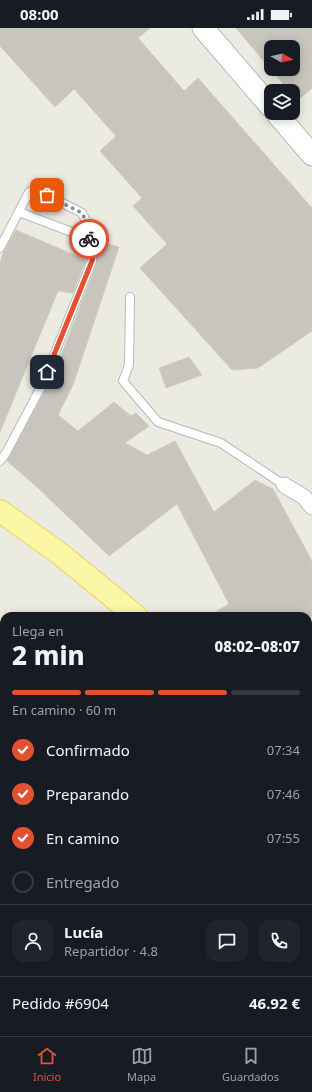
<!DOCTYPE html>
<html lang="es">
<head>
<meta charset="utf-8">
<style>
	body { margin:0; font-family:"Noto Sans",sans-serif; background:#20242c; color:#f1f3f6; height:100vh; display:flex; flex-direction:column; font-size:15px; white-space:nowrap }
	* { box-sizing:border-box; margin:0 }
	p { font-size:13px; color:#9ea1a6 }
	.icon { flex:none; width:22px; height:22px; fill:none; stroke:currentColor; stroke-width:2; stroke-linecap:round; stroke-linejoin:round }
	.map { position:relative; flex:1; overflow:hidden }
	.side { position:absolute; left:0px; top:584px; width:312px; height:424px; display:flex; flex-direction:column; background:#171b24; border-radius:12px 12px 0 0; box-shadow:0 2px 10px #0003 }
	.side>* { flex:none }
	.needle { width:26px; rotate:98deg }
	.fabs { position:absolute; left:264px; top:12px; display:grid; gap:8px }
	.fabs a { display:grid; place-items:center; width:36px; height:36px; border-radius:8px; background:#171b24; box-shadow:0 2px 10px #0003; font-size:20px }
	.pin { position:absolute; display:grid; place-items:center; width:34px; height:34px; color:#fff; margin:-17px; border-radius:8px; box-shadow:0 2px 6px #0006 }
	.courier { position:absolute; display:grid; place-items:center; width:40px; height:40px; margin:-20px; border:3px solid #e25231; border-radius:50%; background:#fff; color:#222; box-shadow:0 1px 5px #0007 }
	.head em { font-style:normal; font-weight:800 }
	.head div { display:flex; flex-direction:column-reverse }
	.head { display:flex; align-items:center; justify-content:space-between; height:68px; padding:0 12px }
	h1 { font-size:26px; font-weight:800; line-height:30px }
	.bar { display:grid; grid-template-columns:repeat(4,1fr); gap:6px 4px; align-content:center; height:48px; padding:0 12px }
	.bar i { height:5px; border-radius:3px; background:#363941 }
	.bar .current { background:#e25231 }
	.bar p { grid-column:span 4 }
	.line { display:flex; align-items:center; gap:10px; padding:0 12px; border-top:1px solid #363941 }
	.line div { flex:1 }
	.round { display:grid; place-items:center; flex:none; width:42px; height:42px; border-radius:12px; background:#20242c }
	ol { padding:0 12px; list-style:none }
	li { display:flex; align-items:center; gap:12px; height:44px }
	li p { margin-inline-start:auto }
	li .icon { padding:4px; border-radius:50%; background:#e25231; color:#fff; stroke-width:4 }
	li:last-child { color:#9ea1a6 }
	li i { width:22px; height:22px; border:2px solid #363941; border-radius:50% }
	.status { display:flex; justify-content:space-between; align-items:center; height:28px; padding:0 20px; background:#171b24; direction:ltr }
	.status svg { height:11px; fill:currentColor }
	.dock { display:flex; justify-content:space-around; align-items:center; height:56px; border-top:1px solid #363941; background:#171b24; font-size:11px; color:#9ea1a6 }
	.dock a { display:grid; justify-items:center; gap:2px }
	.dock .current { color:#e25231 }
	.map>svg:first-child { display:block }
</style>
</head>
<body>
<div class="status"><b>08:00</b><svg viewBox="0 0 49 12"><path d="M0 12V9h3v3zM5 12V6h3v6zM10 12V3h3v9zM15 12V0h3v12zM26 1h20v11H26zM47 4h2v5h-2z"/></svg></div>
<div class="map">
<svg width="312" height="1008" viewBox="0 0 312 1008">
	<rect width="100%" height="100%" fill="#ecebe1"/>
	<!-- green -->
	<g fill="#bee3c2">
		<polygon points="0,945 4,946 4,1004 48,1004 50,1008 0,1008"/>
		<polygon points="308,970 312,975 312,1008 114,1008 112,1004 308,1004"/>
	</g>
	<!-- building -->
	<g fill="#c7c5be" stroke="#d0cdc0" fill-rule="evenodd">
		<polygon points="0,0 150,0 138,10 184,63 198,50 312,180 312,303 258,340 232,342 140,240 167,216 133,178 142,170 100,123 116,108 74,61 55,79 0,18"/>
		<path d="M236 0H312V60L297 73 293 68V63H289ZM271 19H293V41H271Z"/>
		<polygon points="16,202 86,232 73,265 58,263 0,404 0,235 3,225"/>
		<polygon points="101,214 119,219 73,357 58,387 78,403 114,374 131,388 136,385 149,398 125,415 147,427 175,413 214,484 255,452 273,461 312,533 312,588 209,588 229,576 177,476 109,528 37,459 7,433 53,348 97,235 98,223"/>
		<polygon points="189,329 202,347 166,360 159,340"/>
	</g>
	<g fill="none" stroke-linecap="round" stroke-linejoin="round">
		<!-- lane casing -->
		<g stroke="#b6b8bd" stroke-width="10">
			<g id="lane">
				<polyline points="19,184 90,211"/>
				<polyline points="0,220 29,164 35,161 82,185 85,191 92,220 92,233 42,357 6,425 0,433"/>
				<polyline points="130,269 129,337 123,353 158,394 221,415 284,457"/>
				<polyline points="308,731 312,728"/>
				<polyline points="308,942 312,945"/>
			</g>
		</g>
		<!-- street casing -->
		<g stroke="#b6b8bd" stroke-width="17">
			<g id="street">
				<polyline points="284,457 304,469 312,479"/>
				<polyline points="0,927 4,926"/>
				<polyline points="4,1008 7,1004"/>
			</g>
		</g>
		<!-- secondary casing -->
		<g stroke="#b7b9bf" stroke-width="23">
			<g id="secondary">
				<polyline points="203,0 271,79"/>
				<polyline points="276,85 312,127"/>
			</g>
		</g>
		<!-- primary casing -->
		<g stroke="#ebd25a" stroke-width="24">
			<g id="primary">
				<polyline points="0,483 59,525 136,588"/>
				<polyline points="308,682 312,680"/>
				<polyline points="308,702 312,700"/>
				<polyline points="0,758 4,769"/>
				<polyline points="0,807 4,822"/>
				<polyline points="0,870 4,862"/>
				<polyline points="0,897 4,905"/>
				<polyline points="70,1004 71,1008"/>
				<polyline points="89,1004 90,1008"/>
			</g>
		</g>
		<!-- lane -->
		<use href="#lane" stroke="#fff" stroke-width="8"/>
		<!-- street -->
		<use href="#street" stroke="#fff" stroke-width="15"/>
		<!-- secondary -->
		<use href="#secondary" stroke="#fff" stroke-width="21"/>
		<!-- primary -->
		<use href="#primary" stroke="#fcf7a6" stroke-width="22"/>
	</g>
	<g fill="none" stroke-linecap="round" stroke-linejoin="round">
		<!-- done -->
		<polyline stroke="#8c8e8e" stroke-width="4" stroke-dasharray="0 7.2" points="47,167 82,185 85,191 89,211"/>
		<!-- route -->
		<polyline stroke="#e25231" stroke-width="5" points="47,344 92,233 93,229 89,211"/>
	</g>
</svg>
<div class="fabs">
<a><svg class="needle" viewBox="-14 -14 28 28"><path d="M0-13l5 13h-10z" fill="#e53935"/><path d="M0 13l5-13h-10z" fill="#9ea1a6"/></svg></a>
<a><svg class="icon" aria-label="layers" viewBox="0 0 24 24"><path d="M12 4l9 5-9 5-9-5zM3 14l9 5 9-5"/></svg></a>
</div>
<div class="pin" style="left:47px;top:167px;background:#ea580c"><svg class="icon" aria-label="bag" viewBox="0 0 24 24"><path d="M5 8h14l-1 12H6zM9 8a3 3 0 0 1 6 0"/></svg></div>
<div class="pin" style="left:47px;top:344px;background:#1f2937"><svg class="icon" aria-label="home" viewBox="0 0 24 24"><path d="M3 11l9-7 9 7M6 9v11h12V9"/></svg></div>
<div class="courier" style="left:89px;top:211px"><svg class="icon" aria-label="bike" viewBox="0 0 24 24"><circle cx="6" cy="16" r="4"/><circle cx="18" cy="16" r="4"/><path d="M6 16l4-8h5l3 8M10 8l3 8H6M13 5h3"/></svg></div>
<section class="side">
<div class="head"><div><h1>2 min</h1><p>Llega en</p></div><em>08:02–08:07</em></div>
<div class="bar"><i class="current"></i><i class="current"></i><i class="current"></i><i></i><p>En camino · 60 m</p></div>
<ol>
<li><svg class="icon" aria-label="check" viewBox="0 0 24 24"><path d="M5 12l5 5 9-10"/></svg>Confirmado<p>07:34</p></li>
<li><svg class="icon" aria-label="check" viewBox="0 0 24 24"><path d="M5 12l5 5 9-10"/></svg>Preparando<p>07:46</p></li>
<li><svg class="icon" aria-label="check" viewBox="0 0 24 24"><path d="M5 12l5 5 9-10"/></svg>En camino<p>07:55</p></li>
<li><i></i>Entregado</li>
</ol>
<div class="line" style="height:72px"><a class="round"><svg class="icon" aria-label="person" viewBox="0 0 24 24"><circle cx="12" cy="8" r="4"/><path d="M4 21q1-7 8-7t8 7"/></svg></a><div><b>Lucía</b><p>Repartidor · 4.8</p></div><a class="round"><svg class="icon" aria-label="chat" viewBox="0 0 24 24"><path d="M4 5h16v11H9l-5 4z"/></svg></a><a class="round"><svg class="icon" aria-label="phone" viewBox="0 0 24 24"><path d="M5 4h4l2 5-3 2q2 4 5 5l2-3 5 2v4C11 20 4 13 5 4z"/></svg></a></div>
<div class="line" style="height:52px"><div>Pedido #6904</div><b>46.92 €</b></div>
</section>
</div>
<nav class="dock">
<a class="current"><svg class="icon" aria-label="home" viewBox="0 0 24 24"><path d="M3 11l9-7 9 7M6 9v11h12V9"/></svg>Inicio</a>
<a><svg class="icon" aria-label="map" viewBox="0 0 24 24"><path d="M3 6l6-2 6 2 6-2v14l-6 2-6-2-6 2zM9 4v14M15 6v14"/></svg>Mapa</a>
<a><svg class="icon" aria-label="saved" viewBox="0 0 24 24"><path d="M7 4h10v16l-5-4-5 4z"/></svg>Guardados</a>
</nav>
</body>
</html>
